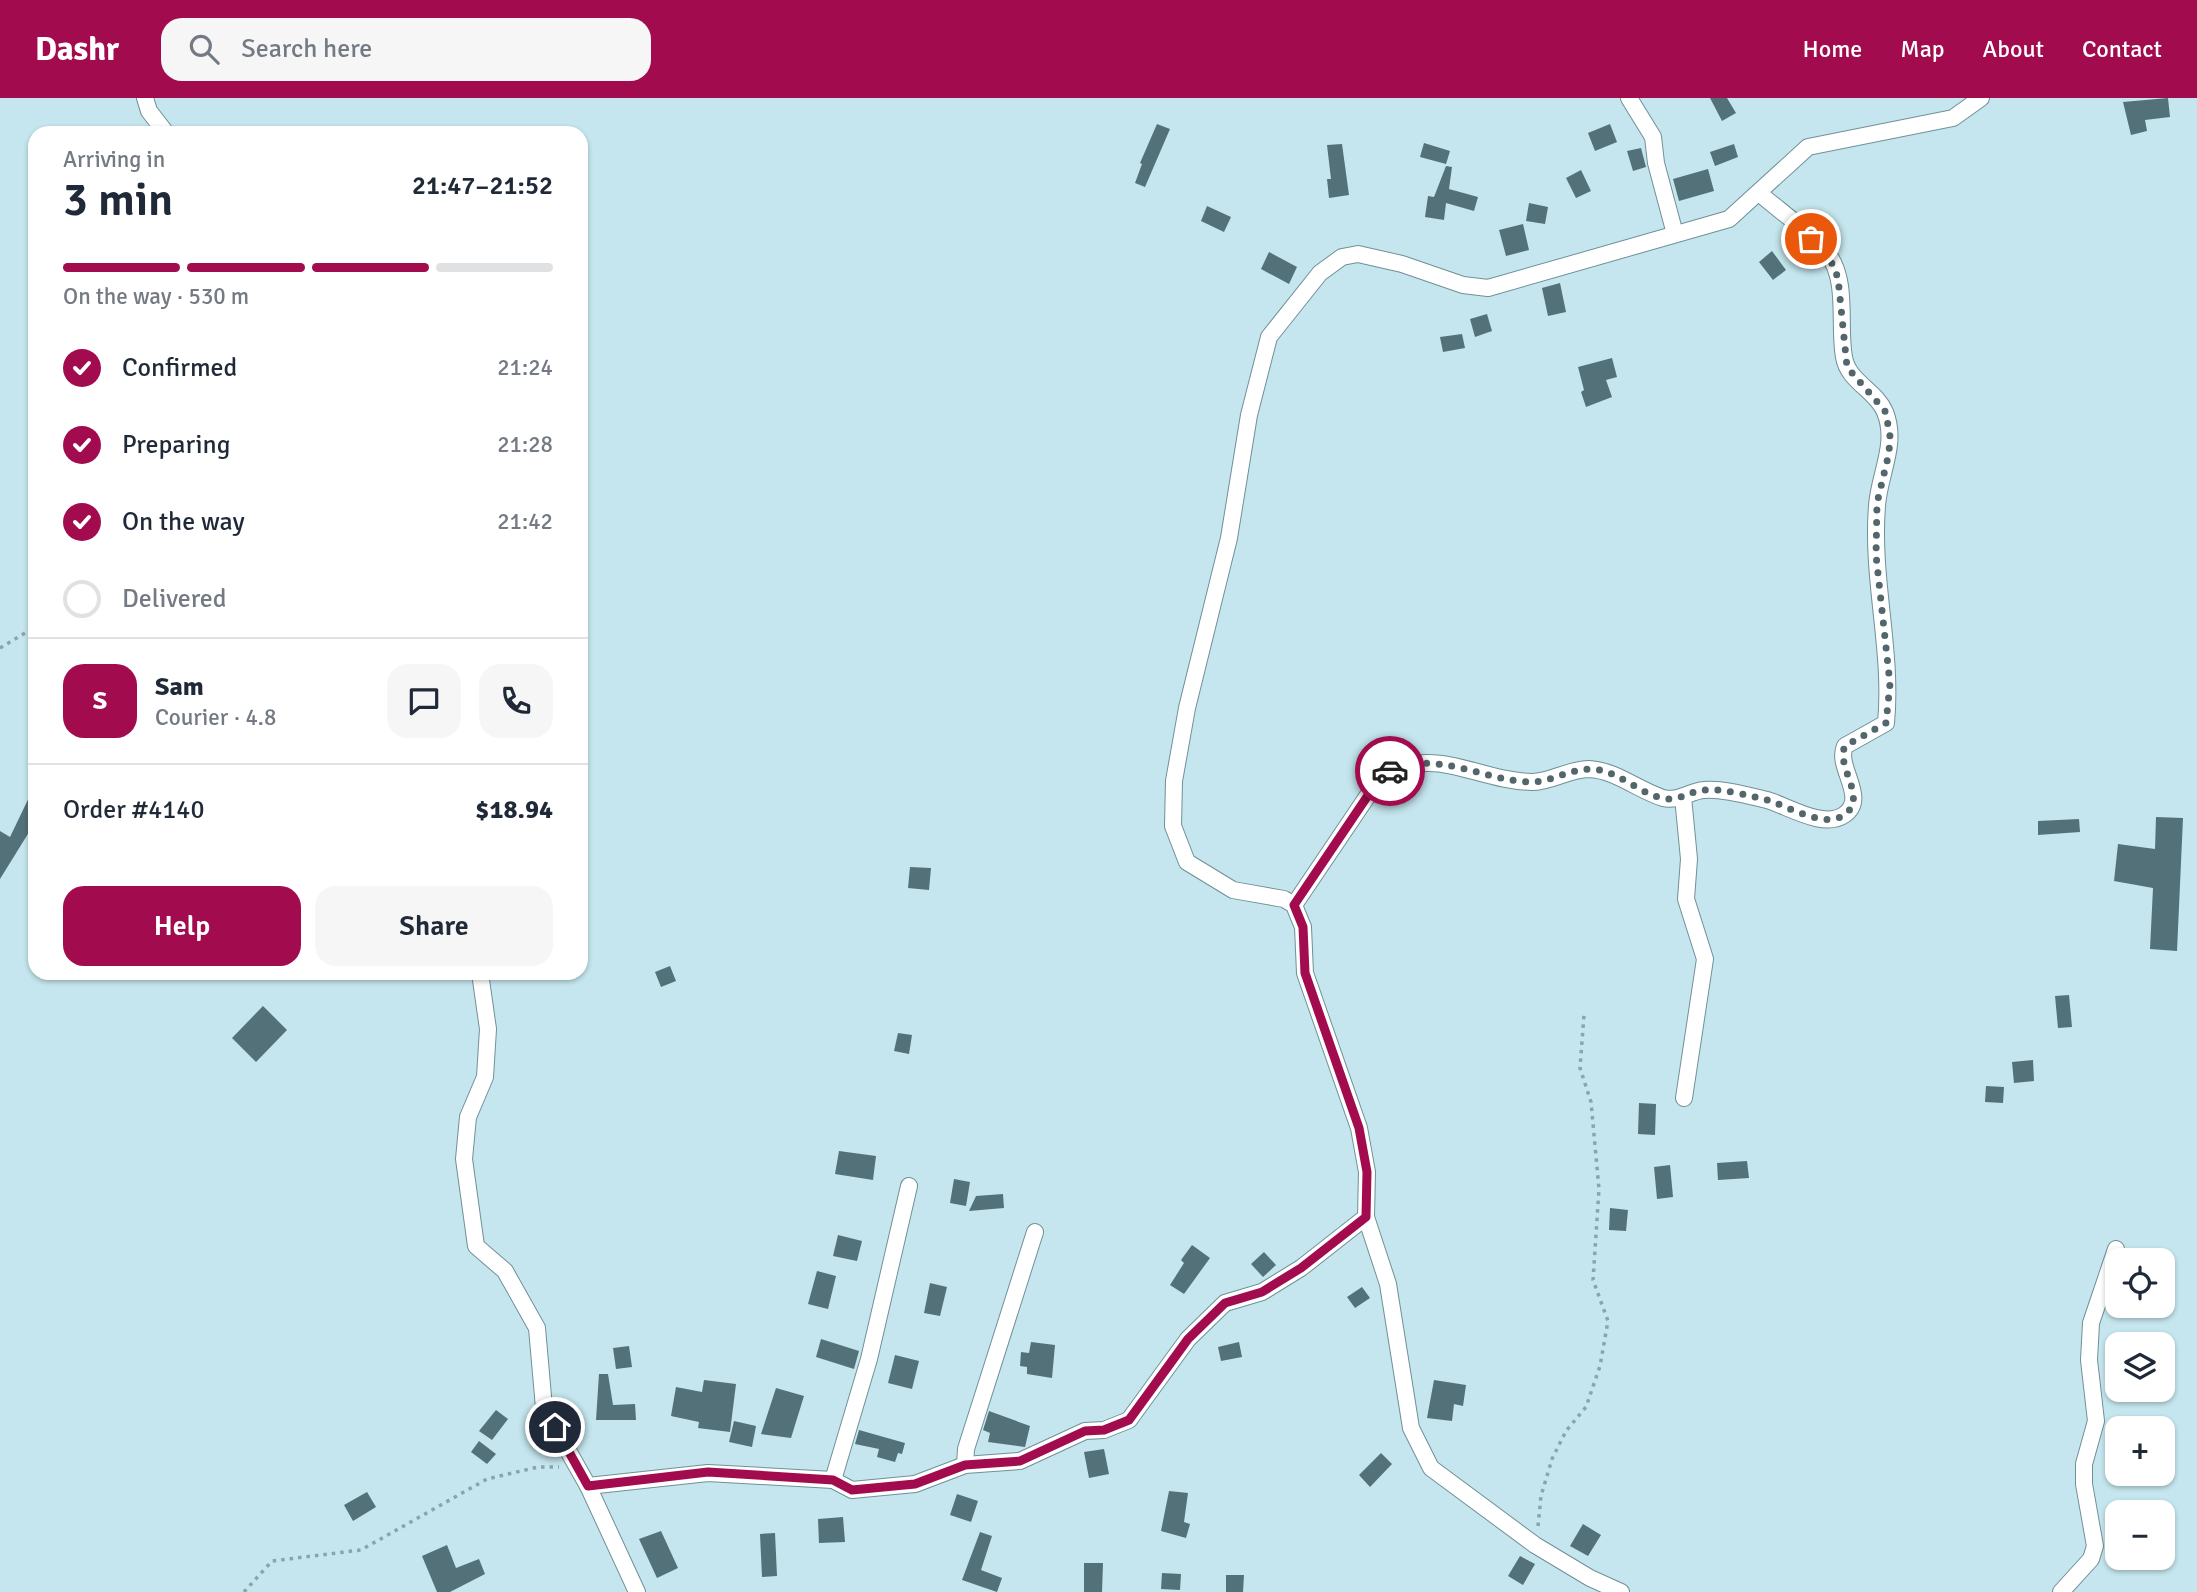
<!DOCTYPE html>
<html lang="en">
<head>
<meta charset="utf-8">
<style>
	body { margin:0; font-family:Signika,sans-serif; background:#f6f6f7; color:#1f2937; height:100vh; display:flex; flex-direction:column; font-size:26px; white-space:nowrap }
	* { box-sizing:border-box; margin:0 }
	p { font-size:23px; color:#747a83 }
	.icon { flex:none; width:38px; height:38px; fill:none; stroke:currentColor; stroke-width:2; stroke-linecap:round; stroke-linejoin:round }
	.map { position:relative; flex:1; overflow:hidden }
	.drawer { position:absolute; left:28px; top:28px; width:560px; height:854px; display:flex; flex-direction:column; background:#fff; border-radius:21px; box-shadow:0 2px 5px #0004 }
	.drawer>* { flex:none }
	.tools { position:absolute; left:2105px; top:1150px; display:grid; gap:14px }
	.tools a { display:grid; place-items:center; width:70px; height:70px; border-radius:14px; background:#fff; box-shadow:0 2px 5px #0004; font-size:35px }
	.pin { position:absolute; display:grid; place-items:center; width:60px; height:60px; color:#fff; margin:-30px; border:4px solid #fff; border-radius:50%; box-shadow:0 2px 7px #0007 }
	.courier { position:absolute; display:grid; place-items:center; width:70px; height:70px; margin:-35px; border:5px solid #a20c4f; border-radius:50%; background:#fff; color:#222; box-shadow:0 2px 9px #0007 }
	.overview em { font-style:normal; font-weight:600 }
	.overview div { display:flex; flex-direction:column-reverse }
	.overview { display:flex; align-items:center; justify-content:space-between; height:119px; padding:0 35px }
	h1 { font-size:46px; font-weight:600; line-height:52px }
	.bar { display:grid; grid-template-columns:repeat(4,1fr); gap:10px 7px; align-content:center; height:84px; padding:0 35px }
	.bar i { height:9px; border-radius:5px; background:#e0e1e3 }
	.bar .on { background:#a20c4f }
	.bar p { grid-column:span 4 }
	.line { display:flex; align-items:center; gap:18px; padding:0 35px; border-top:2px solid #e0e1e3 }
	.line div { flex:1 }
	.round { display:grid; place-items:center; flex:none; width:74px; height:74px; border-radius:21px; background:#f6f6f7 }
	ol { padding:0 35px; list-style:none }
	li { display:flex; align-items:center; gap:21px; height:77px }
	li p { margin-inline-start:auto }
	li .icon { padding:7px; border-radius:50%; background:#a20c4f; color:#fff; stroke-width:4 }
	li:last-child { color:#747a83 }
	li i { width:38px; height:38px; border:4px solid #e0e1e3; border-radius:50% }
	.cta { display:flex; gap:14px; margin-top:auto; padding:14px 35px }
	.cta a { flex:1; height:80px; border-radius:21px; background:#a20c4f; color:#fff; font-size:28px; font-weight:600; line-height:80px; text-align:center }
	.cta a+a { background:#f6f6f7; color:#1f2937 }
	header { display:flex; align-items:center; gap:42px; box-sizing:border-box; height:98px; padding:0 35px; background:#a20c4f; color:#fff }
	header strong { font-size:33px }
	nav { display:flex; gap:38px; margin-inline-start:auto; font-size:24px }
	.search { width:490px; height:63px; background:#f6f6f7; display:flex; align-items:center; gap:18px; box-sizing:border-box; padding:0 24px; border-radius:21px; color:#747a83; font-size:26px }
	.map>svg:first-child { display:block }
</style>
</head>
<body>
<header>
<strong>Dashr</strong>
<div class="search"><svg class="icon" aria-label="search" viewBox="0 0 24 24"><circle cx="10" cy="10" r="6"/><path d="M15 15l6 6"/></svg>Search here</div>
<nav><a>Home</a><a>Map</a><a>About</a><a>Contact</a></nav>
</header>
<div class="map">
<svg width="2197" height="1494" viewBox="0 0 2197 1494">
	<rect width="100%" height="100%" fill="#c5e6ee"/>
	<!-- building -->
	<g fill="#537178">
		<polygon points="1710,0 1727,0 1736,15 1722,23"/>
		<polygon points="2168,0 2170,19 2145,22 2147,33 2131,37 2123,4"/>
		<polygon points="1157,26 1170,31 1145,89 1135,85 1142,66 1140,65"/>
		<polygon points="1610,26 1617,44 1595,53 1588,35"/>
		<polygon points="1424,45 1450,53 1446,66 1420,59"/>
		<polygon points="1342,46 1349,97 1329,100 1327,81 1331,81 1327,47"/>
		<polygon points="1734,46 1738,59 1715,68 1710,54"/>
		<polygon points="1641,50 1646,69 1633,73 1627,53"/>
		<polygon points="1446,68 1452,69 1449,91 1478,99 1474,113 1446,105 1444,122 1425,119 1428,98 1434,99"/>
		<polygon points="1708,71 1714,93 1679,103 1673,81"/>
		<polygon points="1581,72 1591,93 1576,100 1566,80"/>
		<polygon points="1529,105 1548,109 1545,126 1526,123"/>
		<polygon points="1207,108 1231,119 1224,134 1201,123"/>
		<polygon points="1523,126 1529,152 1506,158 1499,132"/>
		<polygon points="1772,153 1786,172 1773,182 1759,164"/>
		<polygon points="1269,154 1297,169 1289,186 1261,171"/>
		<polygon points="1560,185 1566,214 1548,218 1542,190"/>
		<polygon points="1487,216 1492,233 1475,239 1470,221"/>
		<polygon points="1462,236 1465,250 1443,254 1440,239"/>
		<polygon points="1612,260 1617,279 1606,282 1612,299 1586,309 1581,294 1584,292 1578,269"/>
		<polygon points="35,687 35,733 31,731 0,781 0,733 10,739"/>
		<polygon points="2156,719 2183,720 2177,853 2150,851 2153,790 2114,783 2118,746 2155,751"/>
		<polygon points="2079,721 2080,734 2038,737 2038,723"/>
		<polygon points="910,769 931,770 929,792 908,790"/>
		<polygon points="670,868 676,883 661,889 655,874"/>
		<polygon points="2069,897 2072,929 2058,930 2055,898"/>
		<polygon points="263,908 287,932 256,964 232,940"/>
		<polygon points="898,935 912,937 909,956 894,953"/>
		<polygon points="2033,962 2034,983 2014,985 2012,964"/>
		<polygon points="1986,988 2004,989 2003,1005 1985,1004"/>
		<polygon points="1639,1005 1656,1006 1655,1037 1638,1036"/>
		<polygon points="839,1053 876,1058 873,1082 835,1076"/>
		<polygon points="1747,1063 1749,1080 1718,1082 1717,1065"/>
		<polygon points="1670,1067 1673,1099 1657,1101 1654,1069"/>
		<polygon points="954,1081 970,1084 966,1108 950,1105"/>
		<polygon points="1003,1096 1004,1110 969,1113 976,1098"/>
		<polygon points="1610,1110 1628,1112 1626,1133 1609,1132"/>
		<polygon points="838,1137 862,1143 857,1163 833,1158"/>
		<polygon points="1192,1147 1210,1160 1184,1196 1170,1187 1184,1165 1181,1162"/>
		<polygon points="1264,1154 1276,1167 1263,1179 1251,1166"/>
		<polygon points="817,1173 836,1178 828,1211 808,1206"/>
		<polygon points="930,1185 947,1189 940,1218 924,1215"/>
		<polygon points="1362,1189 1370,1200 1355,1210 1347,1199"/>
		<polygon points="821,1241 859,1253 854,1271 816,1259"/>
		<polygon points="1031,1244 1055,1247 1052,1280 1027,1276 1027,1269 1020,1268 1021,1254 1029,1255"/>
		<polygon points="1239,1244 1242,1259 1221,1263 1218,1249"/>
		<polygon points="629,1248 632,1269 616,1271 613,1250"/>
		<polygon points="895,1257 919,1263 912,1291 888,1285"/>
		<polygon points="599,1276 608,1276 613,1307 635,1306 636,1322 596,1322"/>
		<polygon points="704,1282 736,1286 730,1334 698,1330 699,1324 671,1318 676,1289 702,1294"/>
		<polygon points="1434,1282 1466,1287 1463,1308 1454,1306 1452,1323 1427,1320"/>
		<polygon points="776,1290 804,1298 791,1340 761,1336"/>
		<polygon points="496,1312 508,1321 492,1342 479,1333"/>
		<polygon points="989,1313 1030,1328 1025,1349 988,1344 990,1335 983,1332"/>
		<polygon points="734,1323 756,1328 752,1349 729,1344"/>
		<polygon points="859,1332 905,1345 902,1356 898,1355 895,1364 877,1359 879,1351 855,1346"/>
		<polygon points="479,1343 496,1356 487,1366 471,1354"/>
		<polygon points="1104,1351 1109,1376 1089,1380 1084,1354"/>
		<polygon points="1381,1355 1392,1366 1370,1389 1359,1377"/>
		<polygon points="1169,1393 1188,1395 1184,1424 1190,1426 1186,1440 1161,1433"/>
		<polygon points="367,1394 376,1409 353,1423 344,1407"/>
		<polygon points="957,1396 978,1403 971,1424 950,1417"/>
		<polygon points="843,1419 845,1444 819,1445 818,1421"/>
		<polygon points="1583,1426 1601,1437 1588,1458 1570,1448"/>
		<polygon points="661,1433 678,1470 657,1480 639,1441"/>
		<polygon points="980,1434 992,1438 981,1472 1002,1480 997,1494 962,1482"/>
		<polygon points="775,1435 777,1478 762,1479 760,1436"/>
		<polygon points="447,1447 456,1470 479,1461 485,1476 450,1494 437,1494 422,1458"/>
		<polygon points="1520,1458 1535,1466 1523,1487 1508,1478"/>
		<polygon points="1084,1465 1103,1465 1102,1494 1084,1494"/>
		<polygon points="1162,1475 1181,1476 1180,1492 1161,1491"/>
		<polygon points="1226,1477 1244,1477 1243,1494 1226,1494"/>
	</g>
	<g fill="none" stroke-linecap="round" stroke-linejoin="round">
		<!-- street casing -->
		<g stroke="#709097" stroke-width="18">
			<g id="street">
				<polyline points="145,0 149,13 166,35"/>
				<polyline points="1629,0 1653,39 1656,65 1675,136"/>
				<polyline points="1683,699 1689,761 1686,801 1705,861 1684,1000"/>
				<path d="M1294 807 1375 687C1426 640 1474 683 1532 684 1551 684 1569 671 1589 671 1615 672 1638 692 1663 700 1678 704 1690 693 1704 692 1722 690 1750 698 1767 702 1788 708 1823 731 1844 717 1869 700 1835 669 1845 648L1886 625C1893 553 1871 481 1877 408 1879 376 1898 346 1885 314 1876 292 1848 284 1844 259 1838 228 1849 182 1827 155 1809 133 1781 114 1759 95"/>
				<polyline points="480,875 488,931 485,979 468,1019 464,1061 476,1148 505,1173 537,1230 544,1310 588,1388 637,1494"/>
				<polyline points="965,1367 966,1351 1035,1134"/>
				<polyline points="833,1382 869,1261 909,1088"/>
				<polyline points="588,1388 708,1375 833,1382 852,1392 915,1386 965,1367 1020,1363 1085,1333 1104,1332 1129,1322 1188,1241 1225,1205 1262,1194 1301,1170 1366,1119"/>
				<polyline points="1621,1494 1590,1480 1535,1447 1431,1370 1411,1330 1388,1186 1366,1119 1367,1074 1359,1030 1305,875 1303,829 1298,817 1294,807 1284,801 1233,792 1187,764 1173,728 1174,683 1187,610 1229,440 1249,317 1269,239 1320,175 1342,159 1358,156 1402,166 1463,187 1488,190 1729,121 1808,49 1953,20 1981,0"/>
				<polyline points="2061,1494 2091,1461 2095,1448 2084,1386 2084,1366 2096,1323 2089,1262 2091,1225 2116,1151"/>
			</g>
		</g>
		<!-- path -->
		<g stroke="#8aa4aa" stroke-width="3.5" stroke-dasharray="3.5 5" stroke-linecap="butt">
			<polyline points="0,550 35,529"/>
			<polyline points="1538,1428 1541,1398 1552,1361 1566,1333 1586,1309 1600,1268 1608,1223 1593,1182 1599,1091 1591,1004 1580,970 1584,917"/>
			<polyline points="244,1494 272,1463 361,1452 487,1381 538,1369 559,1369"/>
		</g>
		<!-- street -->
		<use href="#street" stroke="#fff" stroke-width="16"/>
	</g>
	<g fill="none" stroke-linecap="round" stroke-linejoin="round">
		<!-- done -->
		<path stroke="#53666b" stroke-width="7" stroke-dasharray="0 12.6" d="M1390 673C1436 651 1484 683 1531 684 1554 684 1575 667 1599 672 1622 676 1644 699 1668 701 1682 701 1691 693 1704 692 1722 690 1750 698 1767 702 1788 708 1824 731 1844 717 1869 700 1835 669 1845 648L1886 625 1890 586 1876 457 1877 405 1889 355 1890 336 1885 313 1847 269 1838 180 1828 156 1811 141"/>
		<!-- route -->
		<polyline stroke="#a20c4f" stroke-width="9" points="555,1329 588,1388 708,1374 833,1382 852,1392 915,1386 965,1367 1020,1363 1085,1333 1104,1332 1129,1322 1188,1241 1225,1205 1262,1194 1301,1170 1366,1119 1367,1074 1359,1030 1305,875 1303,829 1294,807 1375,687 1390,673"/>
	</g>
</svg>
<div class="tools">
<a><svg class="icon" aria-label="locate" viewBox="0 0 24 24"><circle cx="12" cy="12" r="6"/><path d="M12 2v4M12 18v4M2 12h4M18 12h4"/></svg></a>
<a><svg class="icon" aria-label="layers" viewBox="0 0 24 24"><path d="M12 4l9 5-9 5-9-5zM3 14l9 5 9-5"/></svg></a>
<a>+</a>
<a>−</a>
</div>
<div class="pin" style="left:1811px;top:141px;background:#ea580c"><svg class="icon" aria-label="bag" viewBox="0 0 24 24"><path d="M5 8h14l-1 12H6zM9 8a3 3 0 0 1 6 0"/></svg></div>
<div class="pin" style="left:555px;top:1329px;background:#1f2937"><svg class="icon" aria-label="home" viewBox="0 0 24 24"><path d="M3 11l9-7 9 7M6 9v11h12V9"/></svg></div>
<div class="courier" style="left:1390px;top:673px"><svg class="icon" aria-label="car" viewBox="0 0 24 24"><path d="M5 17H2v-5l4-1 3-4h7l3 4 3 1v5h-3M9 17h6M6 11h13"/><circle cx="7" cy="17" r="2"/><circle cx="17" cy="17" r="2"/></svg></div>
<section class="drawer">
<div class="overview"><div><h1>3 min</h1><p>Arriving in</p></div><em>21:47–21:52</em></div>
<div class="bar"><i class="on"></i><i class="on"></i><i class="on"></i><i></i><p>On the way · 530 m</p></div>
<ol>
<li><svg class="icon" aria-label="check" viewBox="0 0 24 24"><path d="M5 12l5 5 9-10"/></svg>Confirmed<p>21:24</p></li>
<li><svg class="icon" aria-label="check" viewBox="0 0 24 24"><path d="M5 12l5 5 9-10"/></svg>Preparing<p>21:28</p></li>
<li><svg class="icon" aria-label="check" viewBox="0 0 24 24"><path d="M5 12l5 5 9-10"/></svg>On the way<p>21:42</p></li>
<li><i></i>Delivered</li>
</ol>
<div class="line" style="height:126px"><b class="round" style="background:#a20c4f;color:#fff">S</b><div><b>Sam</b><p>Courier · 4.8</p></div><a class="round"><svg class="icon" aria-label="chat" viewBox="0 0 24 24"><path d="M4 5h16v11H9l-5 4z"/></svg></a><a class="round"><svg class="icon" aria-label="phone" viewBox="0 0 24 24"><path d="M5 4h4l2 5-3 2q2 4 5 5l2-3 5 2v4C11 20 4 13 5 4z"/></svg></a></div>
<div class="line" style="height:91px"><div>Order #4140</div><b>$18.94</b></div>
<div class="cta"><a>Help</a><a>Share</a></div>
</section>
</div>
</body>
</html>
